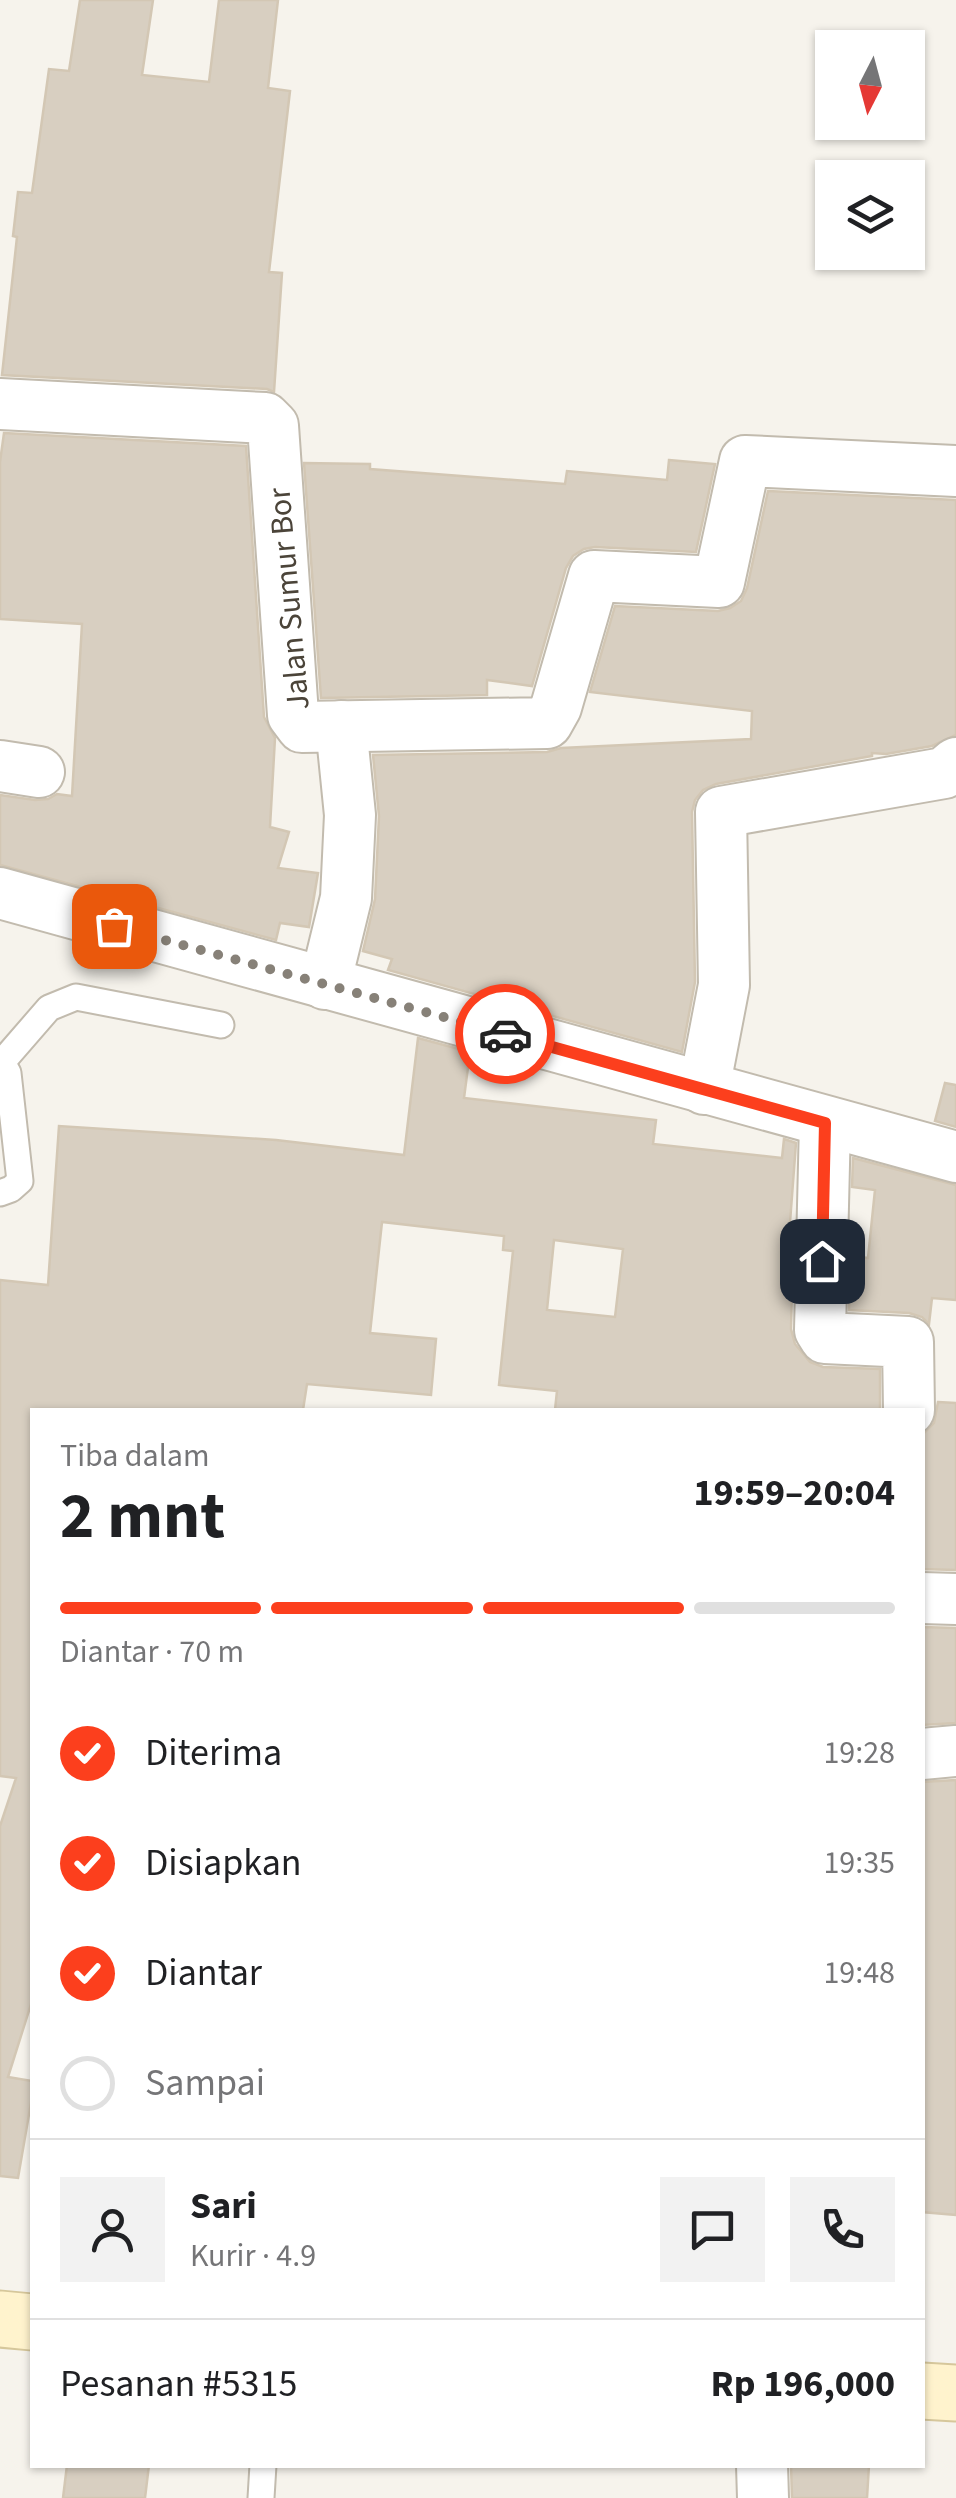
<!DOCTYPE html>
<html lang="id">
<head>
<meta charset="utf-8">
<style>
	body { margin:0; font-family:"Source Sans 3",sans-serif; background:#f2f2f2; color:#202124; height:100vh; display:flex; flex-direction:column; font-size:38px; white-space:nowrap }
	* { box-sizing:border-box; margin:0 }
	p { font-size:32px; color:#757577 }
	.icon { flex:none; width:55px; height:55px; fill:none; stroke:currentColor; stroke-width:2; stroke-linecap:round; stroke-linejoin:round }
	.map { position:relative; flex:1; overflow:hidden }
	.drawer { position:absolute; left:30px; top:1408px; width:895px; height:1060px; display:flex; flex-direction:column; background:#fff; border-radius:0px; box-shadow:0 2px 8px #0004 }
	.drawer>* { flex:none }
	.needle { width:65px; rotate:186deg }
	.controls { position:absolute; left:815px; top:30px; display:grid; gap:20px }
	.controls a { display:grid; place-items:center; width:110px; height:110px; border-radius:0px; background:#fff; box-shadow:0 2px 8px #0004; font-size:50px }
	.pin { position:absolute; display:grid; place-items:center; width:85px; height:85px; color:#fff; margin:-42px; border-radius:20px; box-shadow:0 5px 15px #0006 }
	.courier { position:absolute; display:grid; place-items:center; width:100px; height:100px; margin:-50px; border:8px solid #fc3f1d; border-radius:50%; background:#fff; color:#222; box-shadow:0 2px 12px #0007 }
	.summary em { font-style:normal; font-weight:700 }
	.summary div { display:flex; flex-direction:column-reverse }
	.summary { display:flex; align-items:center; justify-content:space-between; height:170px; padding:0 30px }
	h1 { font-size:65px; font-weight:700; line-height:75px }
	.bar { display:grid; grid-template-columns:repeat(4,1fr); gap:15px 10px; align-content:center; height:120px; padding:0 30px }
	.bar i { height:12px; border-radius:8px; background:#e0e0e0 }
	.bar .selected { background:#fc3f1d }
	.bar p { grid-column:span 4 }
	.line { display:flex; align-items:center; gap:25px; padding:0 30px; border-top:2px solid #e0e0e0 }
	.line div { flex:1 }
	.round { display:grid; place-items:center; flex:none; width:105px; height:105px; border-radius:0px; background:#f2f2f2 }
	ol { padding:0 30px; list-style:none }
	li { display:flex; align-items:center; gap:30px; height:110px }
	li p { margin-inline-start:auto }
	li .icon { padding:10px; border-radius:50%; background:#fc3f1d; color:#fff; stroke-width:4 }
	li:last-child { color:#757577 }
	li i { width:55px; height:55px; border:5px solid #e0e0e0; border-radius:50% }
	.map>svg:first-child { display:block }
</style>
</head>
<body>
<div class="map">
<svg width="956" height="2498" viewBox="0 0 956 2498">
	<rect width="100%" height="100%" fill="#f6f3ec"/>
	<!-- building -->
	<g fill="#d8cfc1" stroke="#d3c7b4" stroke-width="2.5" fill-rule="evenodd">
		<polygon points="80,0 153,0 142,75 209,82 219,0 278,0 268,88 290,91 269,272 282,273 274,392 267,389 2,375 17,237 13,236 18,192 32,193 49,69 69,71"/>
		<polygon points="4,433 246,446 264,717 275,738 270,827 289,832 278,868 318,873 309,927 280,923 276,940 0,865 0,795 35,800 48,799 57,794 72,796 82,624 0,619 0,462"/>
		<polygon points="669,460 715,464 696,552 595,547 584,549 573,556 566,568 532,686 487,680 487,695 321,698 304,463 370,464 370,469 565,484 567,471 667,480"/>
		<polygon points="768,491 956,500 956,735 932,746 886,754 872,753 872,756 716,784 703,790 695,800 692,812 695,982 682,1052 388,970 392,959 363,951 375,899 379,816 373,755 547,752 561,748 751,739 752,711 590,692 615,606 718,611 730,608 741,601 747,588"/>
		<path d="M418 1038 470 1052 464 1098 656 1120 653 1144 782 1158 784 1139 796 1143 788 1249 793 1250 791 1329 795 1344 810 1362 823 1367 880 1369V1410H555L557 1391 499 1385 513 1251 503 1250 504 1236 382 1222 370 1333 436 1339 431 1395 307 1384 303 1410H32V2001L8 2077 32 2081V2097L18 2178 0 2176V1826L16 1778 0 1776V1280L48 1285 59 1126 276 1140 404 1155ZM554 1240 623 1249 615 1317 547 1310Z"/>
		<polygon points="945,1083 956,1085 956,1127 935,1121"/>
		<polygon points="853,1158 956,1185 956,1300 932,1298 929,1324 922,1317 909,1313 849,1310 851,1256 868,1258 875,1190 852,1187"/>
		<polygon points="938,1402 956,1403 956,1570 922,1569 922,1435 934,1423"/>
		<polygon points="922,1627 956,1628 956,1723 922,1725"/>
		<polygon points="956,1780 956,2215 922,2212 922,1782"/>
		<polygon points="67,2465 149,2465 145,2498 63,2498"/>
		<polygon points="791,2465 869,2465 867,2498 792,2498"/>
	</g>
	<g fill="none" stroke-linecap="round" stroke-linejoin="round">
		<!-- lane casing -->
		<g stroke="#c2bbae" stroke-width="29">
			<g id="lane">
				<polyline points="0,1059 8,1073 20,1181 11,1189 0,1193"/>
				<polyline points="3,1061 49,1008 76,997 221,1025"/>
				<polyline points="261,2498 263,2465"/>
			</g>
		</g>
		<!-- street casing -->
		<g stroke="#c2bbae" stroke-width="54">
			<g id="street">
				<polyline points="0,404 265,418 273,426 293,715 302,727 547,723 556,707 594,576 719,582 745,461 956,471"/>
				<polyline points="0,766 39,772"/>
				<polyline points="0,893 956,1157"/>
				<polyline points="325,984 346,898 350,815 341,726"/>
				<polyline points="704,1089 724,985 721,812 944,773 956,763"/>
				<polyline points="825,1123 820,1330 825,1338 908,1342 909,1410"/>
				<polyline points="922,1598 956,1599"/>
				<polyline points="922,1754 956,1751"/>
				<polyline points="762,2465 763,2498"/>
			</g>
		</g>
		<!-- secondary casing -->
		<g stroke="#d6c79b" stroke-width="59">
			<g id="secondary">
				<polyline points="0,2319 32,2322"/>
				<polyline points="922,2391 956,2393"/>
			</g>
		</g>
		<!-- lane -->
		<use href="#lane" stroke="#fff" stroke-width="25"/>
		<!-- street -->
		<use href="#street" stroke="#fff" stroke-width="50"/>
		<!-- secondary -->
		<use href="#secondary" stroke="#fff3cd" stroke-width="55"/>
	</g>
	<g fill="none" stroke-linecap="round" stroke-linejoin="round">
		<!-- done -->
		<polyline stroke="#878178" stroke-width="10" stroke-dasharray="0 18" points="114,926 505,1034"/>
		<!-- route -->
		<polyline stroke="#fc3f1d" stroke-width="12" points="505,1034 825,1123 822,1261"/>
	</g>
	<g text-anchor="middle" stroke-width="8" stroke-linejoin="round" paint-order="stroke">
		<!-- street labels -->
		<g font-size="32" fill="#4b4439" stroke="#fff">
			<text transform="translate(288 599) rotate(-95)" y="11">Jalan Sumur Bor</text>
		</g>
	</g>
</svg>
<div class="controls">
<a><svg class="needle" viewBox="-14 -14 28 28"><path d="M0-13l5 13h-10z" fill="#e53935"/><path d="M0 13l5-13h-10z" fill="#757577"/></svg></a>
<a><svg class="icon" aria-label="layers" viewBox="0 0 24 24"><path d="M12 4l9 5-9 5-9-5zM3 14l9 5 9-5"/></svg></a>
</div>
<div class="pin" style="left:114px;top:926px;background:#ea580c"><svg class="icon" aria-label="bag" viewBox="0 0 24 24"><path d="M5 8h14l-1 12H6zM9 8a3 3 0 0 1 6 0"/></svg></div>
<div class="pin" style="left:822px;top:1261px;background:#1f2937"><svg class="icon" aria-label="home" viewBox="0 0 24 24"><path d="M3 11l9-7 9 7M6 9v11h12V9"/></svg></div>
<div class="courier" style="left:505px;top:1034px"><svg class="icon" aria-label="car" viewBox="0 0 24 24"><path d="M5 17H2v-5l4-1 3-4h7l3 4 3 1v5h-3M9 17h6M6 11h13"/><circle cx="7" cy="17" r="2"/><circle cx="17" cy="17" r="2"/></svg></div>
<section class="drawer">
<div class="summary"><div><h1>2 mnt</h1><p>Tiba dalam</p></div><em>19:59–20:04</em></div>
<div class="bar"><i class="selected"></i><i class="selected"></i><i class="selected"></i><i></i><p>Diantar · 70 m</p></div>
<ol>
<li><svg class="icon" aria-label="check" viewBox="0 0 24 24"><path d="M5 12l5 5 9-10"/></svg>Diterima<p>19:28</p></li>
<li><svg class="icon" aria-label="check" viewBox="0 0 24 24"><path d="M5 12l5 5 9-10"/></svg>Disiapkan<p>19:35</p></li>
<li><svg class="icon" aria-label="check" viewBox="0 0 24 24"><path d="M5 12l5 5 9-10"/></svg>Diantar<p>19:48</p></li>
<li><i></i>Sampai</li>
</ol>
<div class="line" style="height:180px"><a class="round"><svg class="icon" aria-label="person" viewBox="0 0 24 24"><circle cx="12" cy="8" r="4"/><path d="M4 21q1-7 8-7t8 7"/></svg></a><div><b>Sari</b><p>Kurir · 4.9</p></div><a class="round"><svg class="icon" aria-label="chat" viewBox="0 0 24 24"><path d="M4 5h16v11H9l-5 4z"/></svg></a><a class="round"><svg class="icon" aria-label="phone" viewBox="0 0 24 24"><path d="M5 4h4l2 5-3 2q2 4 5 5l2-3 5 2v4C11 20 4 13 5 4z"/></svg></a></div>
<div class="line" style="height:130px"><div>Pesanan #5315</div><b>Rp 196,000</b></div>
</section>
</div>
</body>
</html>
